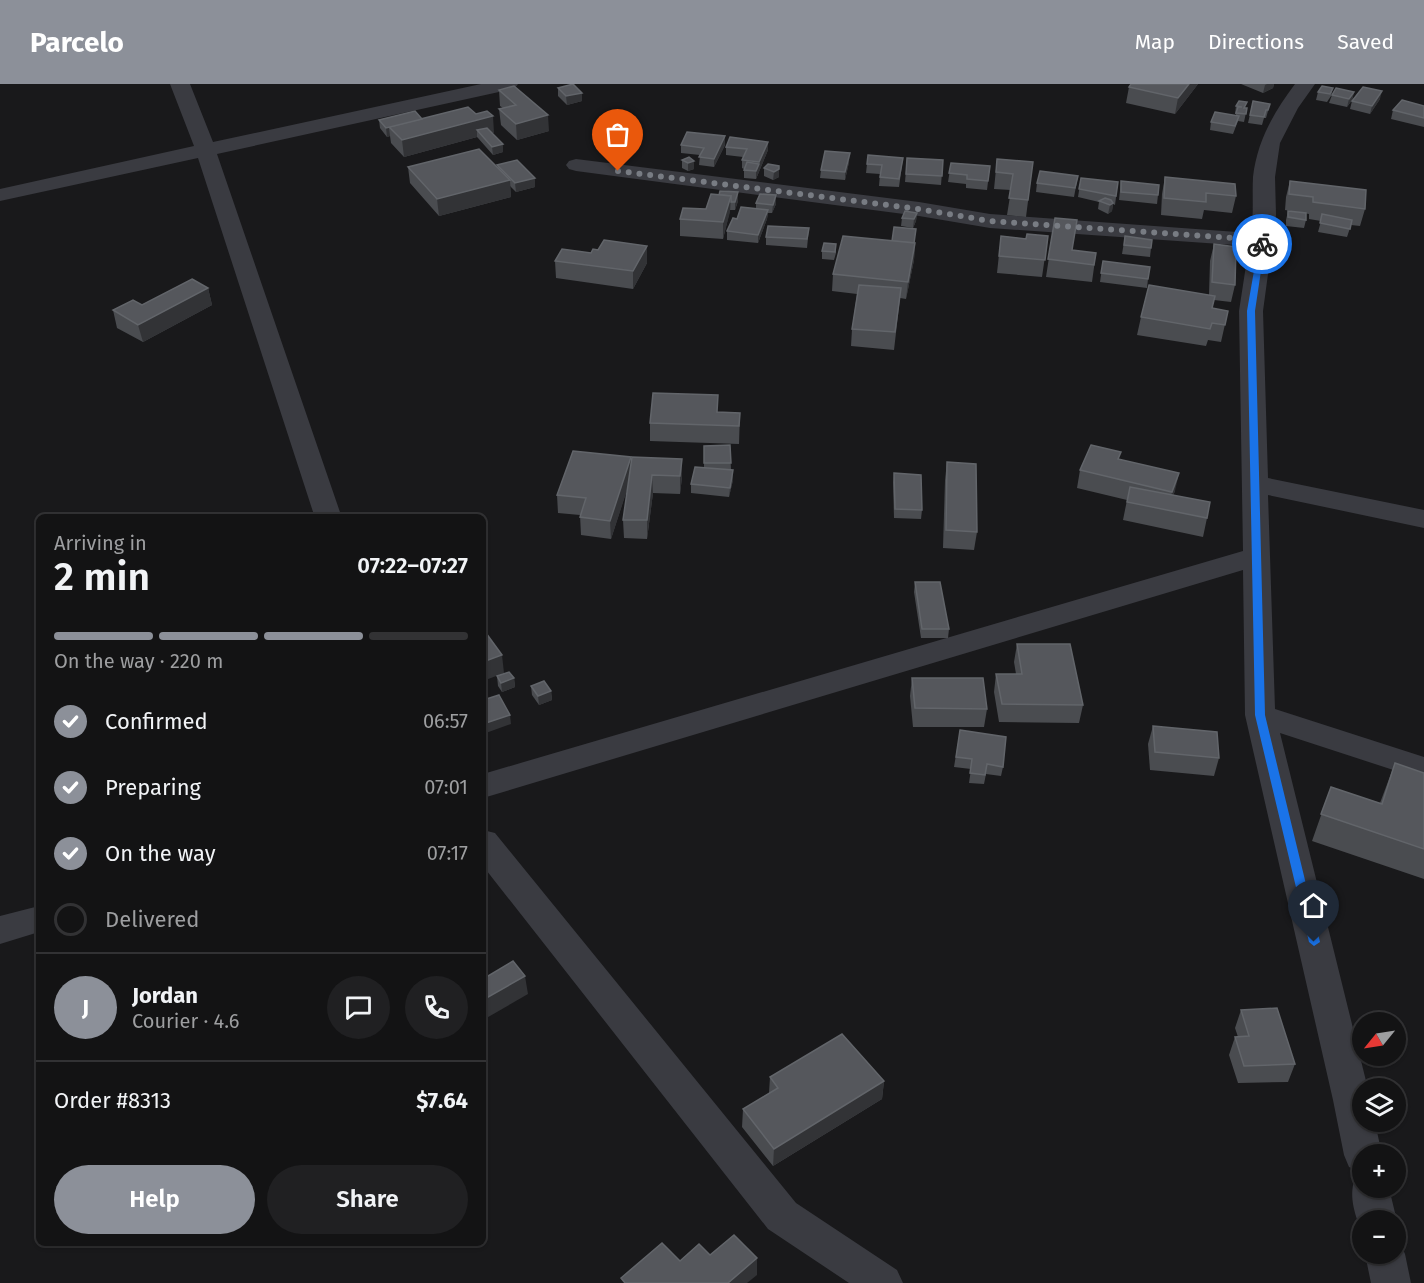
<!DOCTYPE html>
<html lang="en">
<head>
<meta charset="utf-8">
<style>
	body { margin:0; font-family:"Fira Sans",sans-serif; background:#202022; color:#f1f3f6; height:100vh; display:flex; flex-direction:column; font-size:22px; white-space:nowrap }
	* { box-sizing:border-box; margin:0 }
	p { font-size:20px; color:#9d9ea0 }
	.icon { flex:none; width:33px; height:33px; fill:none; stroke:currentColor; stroke-width:2; stroke-linecap:round; stroke-linejoin:round }
	.map { position:relative; flex:1; overflow:hidden }
	.side { position:absolute; left:36px; top:430px; width:450px; height:732px; display:flex; flex-direction:column; background:#131314; border-radius:9px; box-shadow:0 2px 4px #0004,0 0 0 2px #323234 }
	.side>* { flex:none }
	.needle { width:39px; rotate:240deg }
	.buttons { position:absolute; left:1352px; top:928px; display:grid; gap:12px }
	.buttons a { display:grid; place-items:center; width:54px; height:54px; border-radius:50%; background:#131314; box-shadow:0 2px 4px #0004,0 0 0 2px #323234; font-size:30px }
	.pin { position:absolute; display:grid; place-items:center; width:51px; height:51px; color:#fff; margin:-62px -26px; border-radius:50% 50% 50% 0; rotate:-45deg; box-shadow:0 0 6px #0007 }
	.pin .icon { rotate:45deg }
	.courier { position:absolute; display:grid; place-items:center; width:60px; height:60px; margin:-30px; border:4px solid #1a73e8; border-radius:50%; background:#fff; color:#222; box-shadow:0 2px 8px #0007 }
	.summary em { font-style:normal; font-weight:600 }
	.summary div { display:flex; flex-direction:column-reverse }
	.summary { display:flex; align-items:center; justify-content:space-between; height:102px; padding:0 18px }
	h1 { font-size:39px; font-weight:600; line-height:45px }
	.bar { display:grid; grid-template-columns:repeat(4,1fr); gap:9px 6px; align-content:center; height:72px; padding:0 18px }
	.bar i { height:8px; border-radius:4px; background:#323234 }
	.bar .selected { background:#8c9099 }
	.bar p { grid-column:span 4 }
	.line { display:flex; align-items:center; gap:15px; padding:0 18px; border-top:2px solid #323234 }
	.line div { flex:1 }
	.round { display:grid; place-items:center; flex:none; width:63px; height:63px; border-radius:32px; background:#202022 }
	ol { padding:0 18px; list-style:none }
	li { display:flex; align-items:center; gap:18px; height:66px }
	li p { margin-inline-start:auto }
	li .icon { padding:6px; border-radius:50%; background:#8c9099; color:#fff; stroke-width:4 }
	li:last-child { color:#9d9ea0 }
	li i { width:33px; height:33px; border:3px solid #323234; border-radius:50% }
	.primary-button { display:flex; gap:12px; margin-top:auto; padding:12px 18px }
	.primary-button a { flex:1; height:69px; border-radius:36px; background:#8c9099; color:#fff; font-size:24px; font-weight:600; line-height:69px; text-align:center }
	.primary-button a+a { background:#202022; color:#f1f3f6 }
	header { display:flex; align-items:center; gap:36px; box-sizing:border-box; height:84px; padding:0 30px; background:#8c9099; color:#fff }
	header strong { font-size:28px }
	nav { display:flex; gap:33px; margin-inline-start:auto; font-size:21px }
	.map>svg:first-child { display:block }
</style>
</head>
<body>
<header>
<strong>Parcelo</strong>
<nav><a>Map</a><a>Directions</a><a>Saved</a></nav>
</header>
<div class="map">
<svg width="1424" height="1199" viewBox="0 0 1424 1199">
	<rect width="100%" height="100%" fill="#19191b"/>
	<g fill="none" stroke-linecap="round" stroke-linejoin="round">
		<!-- minor -->
		<g fill="#3a3b41" fill-rule="evenodd">
			<polygon points="170,0 190,0 213,58 481,0 518,0 515,4 508,6 217,70 342,434 315,434 198,74 0,117 0,105 194,62"/>
			<path d="M1295 0H1315L1298 24 1280 59 1275 93 1276 131 1263 227 1268 394 1424 426V444L1268 411 1275 625 1424 673V696L1280 649 1368 1005H1362V1038H1375L1382 1071H1362V1088L1349 1083 1344 1071 1333 1016 1245 631 1243 486 483 714V690L1243 467 1239 227 1249 162 990 144 919 132 576 87 569 85 566 81 569 77 576 75 919 118 990 130 1251 149C1254 130 1252 111 1253 93 1257 57 1274 28 1295 0Z"/>
			<polygon points="483,746 495,749 796,1119 897,1186 903,1199 849,1199 768,1145 483,782"/>
			<polygon points="39,822 39,848 0,860 0,832"/>
			<path d="M1362 1090V1104H1389L1397 1137 1395 1141V1137H1362V1147C1354 1130 1348 1109 1356 1092Z"/>
			<polygon points="1395,1155 1399,1157 1405,1170 1411,1199 1371,1199 1365,1170 1395,1170"/>
		</g>
	</g>
	<!-- wall -->
	<g fill="#4a4c50">
		<polygon points="1198,0 1175,30 1126,19 1129,3"/>
		<polygon points="1241,0 1274,0 1273,4 1263,9"/>
		<polygon points="558,4 582,9 582,17 567,21 558,12"/>
		<polygon points="1333,4 1331,12 1327,18 1316,16 1318,8"/>
		<polygon points="499,6 549,47 517,56 501,41 499,25 503,24 500,22"/>
		<polygon points="1354,8 1352,16 1347,23 1329,19 1332,11"/>
		<polygon points="1380,15 1370,30 1350,25 1352,17"/>
		<polygon points="1253,17 1270,20 1266,34 1264,34 1262,41 1248,39"/>
		<polygon points="1236,22 1247,24 1244,38 1238,37 1233,50 1210,46 1211,38 1236,31 1236,30 1235,30"/>
		<polygon points="1424,22 1424,43 1391,35 1393,26"/>
		<polygon points="422,35 494,49 492,49 503,68 493,71 478,54 477,53 404,73 391,59 390,52 387,53 380,44 379,36"/>
		<polygon points="681,61 725,61 714,83 699,81 700,71 681,69"/>
		<polygon points="726,63 768,66 756,95 744,94 744,85 742,84 742,76 743,73 726,71"/>
		<polygon points="689,73 694,85 688,87 682,84 682,76"/>
		<polygon points="903,74 899,103 879,102 880,90 866,89 867,80"/>
		<polygon points="907,74 943,76 941,101 905,98"/>
		<polygon points="997,75 1033,78 1026,133 1007,131 1011,106 994,105"/>
		<polygon points="849,78 845,96 820,94 821,86"/>
		<polygon points="951,79 990,82 987,106 966,104 966,100 948,98"/>
		<polygon points="768,80 779,93 773,96 764,92 764,84"/>
		<polygon points="497,81 535,94 535,103 516,108 510,102 511,113 439,132 410,99 408,83 498,84"/>
		<polygon points="1078,92 1074,113 1036,108 1037,99"/>
		<polygon points="1165,93 1236,112 1232,129 1204,126 1202,135 1161,131 1162,110"/>
		<polygon points="1081,94 1118,98 1115,121 1113,120 1112,127 1108,130 1098,125 1099,118 1078,113"/>
		<polygon points="1121,97 1158,111 1157,120 1119,116"/>
		<polygon points="1290,97 1365,125 1360,142 1351,141 1347,153 1318,148 1321,137 1309,135 1309,130 1285,126 1286,113"/>
		<polygon points="738,108 738,117 735,126 730,126 723,155 680,152 680,135 706,125 719,111"/>
		<polygon points="776,111 776,120 772,129 768,129 767,135 758,159 727,156 727,147 737,135 756,125 756,119"/>
		<polygon points="1288,127 1306,136 1304,144 1286,142 1286,136"/>
		<polygon points="917,129 916,137 913,144 901,142 902,134"/>
		<polygon points="1055,134 1072,166 1096,169 1092,198 1046,193"/>
		<polygon points="809,144 807,164 766,161 766,153"/>
		<polygon points="1001,152 1026,155 1048,152 1042,193 997,189"/>
		<polygon points="1125,152 1151,164 1150,173 1122,170"/>
		<polygon points="892,157 915,159 914,176 906,215 900,214 894,266 851,262 852,245 857,210 832,207 833,190"/>
		<polygon points="836,160 836,169 834,176 822,175 822,167"/>
		<polygon points="1214,160 1235,201 1231,218 1214,216 1212,224 1228,227 1221,258 1208,256 1206,262 1137,251 1141,233 1209,211 1210,177"/>
		<polygon points="647,162 647,179 633,205 556,194 555,177 591,169 598,166"/>
		<polygon points="1103,177 1148,195 1147,204 1100,198"/>
		<polygon points="208,204 212,221 143,258 117,244 113,226 142,221"/>
		<polygon points="718,328 740,329 739,360 650,357 650,339"/>
		<polygon points="730,361 731,386 733,396 729,413 691,409 691,400 704,384 704,362"/>
		<polygon points="682,375 682,393 680,410 653,409 647,455 624,454 623,436 628,402 611,455 581,451 580,431 558,429 557,411 631,381"/>
		<polygon points="1120,375 1175,407 1173,411 1207,434 1203,453 1123,436 1127,416 1077,404 1080,386"/>
		<polygon points="947,378 977,448 974,466 943,464 945,396"/>
		<polygon points="894,389 922,426 921,435 894,434 893,398"/>
		<polygon points="915,498 949,545 948,554 921,554 914,508"/>
		<polygon points="1017,560 1083,621 1079,639 999,638 994,608 996,590 1016,590 1014,578"/>
		<polygon points="497,592 514,594 515,603 502,608 498,602"/>
		<polygon points="912,594 987,625 984,643 913,643 910,612"/>
		<polygon points="531,602 551,607 552,616 539,621 532,611"/>
		<polygon points="1153,642 1219,674 1214,692 1150,686 1148,660"/>
		<polygon points="960,646 1003,683 1001,692 986,690 984,700 969,699 971,685 954,683"/>
		<polygon points="1395,679 1424,689 1424,795 1312,757 1331,703 1380,719"/>
		<polygon points="1241,926 1295,980 1288,998 1238,999 1229,971 1235,953 1238,953 1235,944"/>
		<polygon points="770,993 884,997 882,1015 773,1082 742,1043 743,1025 769,1009"/>
	</g>
	<!-- shaded-wall -->
	<g fill="#323336">
		<polygon points="1189,0 1198,0 1175,30 1178,14"/>
		<polygon points="1267,0 1274,0 1273,4 1263,9 1265,1"/>
		<polygon points="1382,7 1380,15 1370,30 1372,22"/>
		<polygon points="1354,8 1352,16 1347,23 1349,15"/>
		<polygon points="582,9 582,17 567,21 566,12"/>
		<polygon points="548,31 549,47 517,56 516,40"/>
		<polygon points="493,32 494,49 482,52 477,46 477,53 404,73 402,56"/>
		<polygon points="386,44 389,44 390,52 387,53"/>
		<polygon points="725,52 725,61 714,83 714,75"/>
		<polygon points="768,58 768,66 756,95 756,87"/>
		<polygon points="503,60 503,68 493,71 492,63"/>
		<polygon points="850,69 849,78 845,96 845,88"/>
		<polygon points="694,77 694,85 688,87 688,79"/>
		<polygon points="779,85 779,93 773,96 774,88"/>
		<polygon points="535,94 535,103 516,108 515,99"/>
		<polygon points="510,96 511,113 439,132 437,115"/>
		<polygon points="738,108 738,117 735,126 735,118"/>
		<polygon points="776,111 776,120 772,129 773,121"/>
		<polygon points="731,112 730,128 723,155 723,138"/>
		<polygon points="1113,119 1112,127 1108,130 1110,121"/>
		<polygon points="768,126 767,135 758,159 758,151"/>
		<polygon points="917,129 916,137 913,144 914,135"/>
		<polygon points="915,159 914,176 906,215 908,198"/>
		<polygon points="647,162 647,179 633,205 633,187"/>
		<polygon points="208,204 212,221 143,258 138,241"/>
		<polygon points="631,373 632,391 611,455 610,437"/>
		<polygon points="682,375 682,393 680,410 680,392"/>
		<polygon points="733,386 733,396 729,413 730,404"/>
		<polygon points="1179,389 1175,407 1168,426 1172,408"/>
		<polygon points="652,391 653,409 647,455 647,436"/>
		<polygon points="502,571 504,589 483,597 483,578"/>
		<polygon points="514,594 515,603 502,608 501,599"/>
		<polygon points="551,607 552,616 539,621 538,612"/>
		<polygon points="510,631 511,640 483,650 483,640"/>
		<polygon points="525,892 528,910 483,936 483,916"/>
		<polygon points="884,997 882,1015 773,1082 774,1065"/>
		<polygon points="757,1174 757,1191 747,1199 728,1199"/>
	</g>
	<!-- building -->
	<g fill="#55575c" stroke="#62656a" stroke-width="1.5">
		<polygon points="573,0 582,9 566,12 558,4"/>
		<polygon points="1131,0 1189,0 1178,14 1129,3"/>
		<polygon points="514,2 548,31 516,40 499,25 516,21 499,6"/>
		<polygon points="1322,2 1333,4 1330,10 1318,8"/>
		<polygon points="1363,3 1382,7 1372,22 1352,17"/>
		<polygon points="1336,4 1354,8 1349,15 1332,11"/>
		<polygon points="1402,16 1424,22 1424,34 1393,26"/>
		<polygon points="1239,17 1247,18 1244,24 1247,24 1246,30 1236,29 1238,23 1242,23 1236,22"/>
		<polygon points="1253,17 1270,20 1268,26 1266,26 1264,33 1250,31"/>
		<polygon points="468,23 476,30 487,27 493,32 402,56 389,43"/>
		<polygon points="415,27 422,35 386,44 379,36"/>
		<polygon points="1215,28 1239,32 1235,42 1211,38"/>
		<polygon points="487,44 503,60 492,63 477,46"/>
		<polygon points="687,48 725,52 714,75 699,73 704,64 681,61"/>
		<polygon points="730,53 768,58 759,78 742,76 747,65 726,63"/>
		<polygon points="479,65 510,96 437,115 408,83"/>
		<polygon points="825,67 850,69 845,88 821,86"/>
		<polygon points="868,71 903,74 899,95 880,93 882,81 867,80"/>
		<polygon points="689,73 694,77 688,79 682,76"/>
		<polygon points="907,74 943,76 942,92 906,90"/>
		<polygon points="997,75 1033,78 1028,116 1009,114 1013,90 996,88"/>
		<polygon points="517,76 535,94 515,99 497,81"/>
		<polygon points="747,78 759,80 756,87 744,86"/>
		<polygon points="951,79 990,82 988,97 967,95 967,91 949,89"/>
		<polygon points="768,80 779,82 779,85 774,88 764,84"/>
		<polygon points="1040,87 1078,92 1075,104 1037,99"/>
		<polygon points="1165,93 1235,100 1236,112 1206,109 1206,118 1164,114"/>
		<polygon points="1081,94 1118,98 1116,112 1079,105"/>
		<polygon points="1121,97 1159,101 1158,111 1121,108"/>
		<polygon points="1290,97 1366,106 1365,125 1313,118 1313,113 1289,110"/>
		<polygon points="720,107 738,108 735,118 731,118 731,112 719,111"/>
		<polygon points="711,110 731,112 723,138 680,135 683,124 706,125"/>
		<polygon points="760,110 776,111 773,121 756,119"/>
		<polygon points="1105,114 1111,116 1113,119 1110,121 1099,117"/>
		<polygon points="741,123 768,126 758,151 727,147 733,134 737,135"/>
		<polygon points="905,127 917,129 914,135 902,134"/>
		<polygon points="1288,127 1306,129 1306,136 1288,133"/>
		<polygon points="1322,130 1352,136 1350,145 1320,139"/>
		<polygon points="1055,134 1077,136 1072,166 1096,169 1094,181 1048,175"/>
		<polygon points="768,142 809,144 807,155 766,153"/>
		<polygon points="894,143 916,145 914,159 892,157"/>
		<polygon points="1027,150 1048,152 1045,176 999,172 1001,152 1026,155"/>
		<polygon points="843,152 915,159 908,198 833,190"/>
		<polygon points="1125,152 1152,156 1151,164 1124,161"/>
		<polygon points="604,156 647,162 633,187 555,177 562,165 591,169 593,165 598,166"/>
		<polygon points="824,159 836,160 835,168 822,167"/>
		<polygon points="1214,160 1236,163 1235,201 1212,198"/>
		<polygon points="1103,177 1150,183 1148,195 1101,189"/>
		<polygon points="192,195 208,204 138,241 113,226 133,216 142,221"/>
		<polygon points="859,201 901,204 895,248 852,245"/>
		<polygon points="1149,201 1215,212 1212,224 1228,227 1225,241 1212,239 1210,245 1141,233"/>
		<polygon points="653,309 718,311 717,328 740,329 739,342 650,339"/>
		<polygon points="730,361 731,379 704,379 704,362"/>
		<polygon points="1091,361 1121,368 1118,375 1179,389 1172,408 1080,386"/>
		<polygon points="573,367 631,373 610,437 580,433 586,414 557,411"/>
		<polygon points="632,373 682,375 680,392 652,391 647,436 623,436"/>
		<polygon points="947,378 976,380 977,448 946,446"/>
		<polygon points="695,383 733,386 730,404 691,400"/>
		<polygon points="894,389 921,391 922,426 895,425"/>
		<polygon points="1130,403 1210,418 1207,434 1127,418"/>
		<polygon points="915,498 940,498 949,545 922,545"/>
		<polygon points="486,549 502,571 483,578 483,550"/>
		<polygon points="1017,560 1070,560 1083,621 1002,620 996,590 1022,590"/>
		<polygon points="509,588 514,594 501,599 497,592"/>
		<polygon points="912,594 983,594 987,625 915,624"/>
		<polygon points="544,597 551,607 538,612 531,602"/>
		<polygon points="499,611 510,631 483,640 483,616"/>
		<polygon points="1153,642 1217,648 1219,674 1155,668"/>
		<polygon points="960,646 1006,653 1003,683 987,680 985,691 970,689 972,675 956,673"/>
		<polygon points="1395,679 1424,689 1424,765 1321,730 1331,703 1382,720"/>
		<polygon points="513,877 525,892 483,916 483,895"/>
		<polygon points="1277,924 1295,980 1244,982 1235,953 1249,952 1241,926"/>
		<polygon points="842,950 884,997 774,1065 743,1025 778,1004 770,993"/>
		<polygon points="734,1151 757,1174 728,1199 625,1199 621,1194 662,1159 680,1177 699,1160 710,1171"/>
	</g>
	<!-- route -->
	<polygon fill="#1a73e8" points="1259,158 1265,160 1255,227 1265,631 1320,858 1314,862 1309,858 1255,631 1247,227"/>
	<g fill="none" stroke-linecap="round" stroke-linejoin="round">
		<!-- done -->
		<polyline stroke="#787c83" stroke-width="6" stroke-dasharray="0 10.8" points="618,87 919,125 990,137 1262,156 1262,160"/>
	</g>
</svg>
<div class="buttons">
<a><svg class="needle" viewBox="-14 -14 28 28"><path d="M0-13l5 13h-10z" fill="#e53935"/><path d="M0 13l5-13h-10z" fill="#9d9ea0"/></svg></a>
<a><svg class="icon" aria-label="layers" viewBox="0 0 24 24"><path d="M12 4l9 5-9 5-9-5zM3 14l9 5 9-5"/></svg></a>
<a>+</a>
<a>−</a>
</div>
<div class="pin" style="left:618px;top:87px;background:#ea580c"><svg class="icon" aria-label="bag" viewBox="0 0 24 24"><path d="M5 8h14l-1 12H6zM9 8a3 3 0 0 1 6 0"/></svg></div>
<div class="pin" style="left:1314px;top:858px;background:#1f2937"><svg class="icon" aria-label="home" viewBox="0 0 24 24"><path d="M3 11l9-7 9 7M6 9v11h12V9"/></svg></div>
<div class="courier" style="left:1262px;top:160px"><svg class="icon" aria-label="bike" viewBox="0 0 24 24"><circle cx="6" cy="16" r="4"/><circle cx="18" cy="16" r="4"/><path d="M6 16l4-8h5l3 8M10 8l3 8H6M13 5h3"/></svg></div>
<section class="side">
<div class="summary"><div><h1>2 min</h1><p>Arriving in</p></div><em>07:22–07:27</em></div>
<div class="bar"><i class="selected"></i><i class="selected"></i><i class="selected"></i><i></i><p>On the way · 220 m</p></div>
<ol>
<li><svg class="icon" aria-label="check" viewBox="0 0 24 24"><path d="M5 12l5 5 9-10"/></svg>Confirmed<p>06:57</p></li>
<li><svg class="icon" aria-label="check" viewBox="0 0 24 24"><path d="M5 12l5 5 9-10"/></svg>Preparing<p>07:01</p></li>
<li><svg class="icon" aria-label="check" viewBox="0 0 24 24"><path d="M5 12l5 5 9-10"/></svg>On the way<p>07:17</p></li>
<li><i></i>Delivered</li>
</ol>
<div class="line" style="height:108px"><b class="round" style="background:#8c9099;color:#fff">J</b><div><b>Jordan</b><p>Courier · 4.6</p></div><a class="round"><svg class="icon" aria-label="chat" viewBox="0 0 24 24"><path d="M4 5h16v11H9l-5 4z"/></svg></a><a class="round"><svg class="icon" aria-label="phone" viewBox="0 0 24 24"><path d="M5 4h4l2 5-3 2q2 4 5 5l2-3 5 2v4C11 20 4 13 5 4z"/></svg></a></div>
<div class="line" style="height:78px"><div>Order #8313</div><b>$7.64</b></div>
<div class="primary-button"><a>Help</a><a>Share</a></div>
</section>
</div>
</body>
</html>
